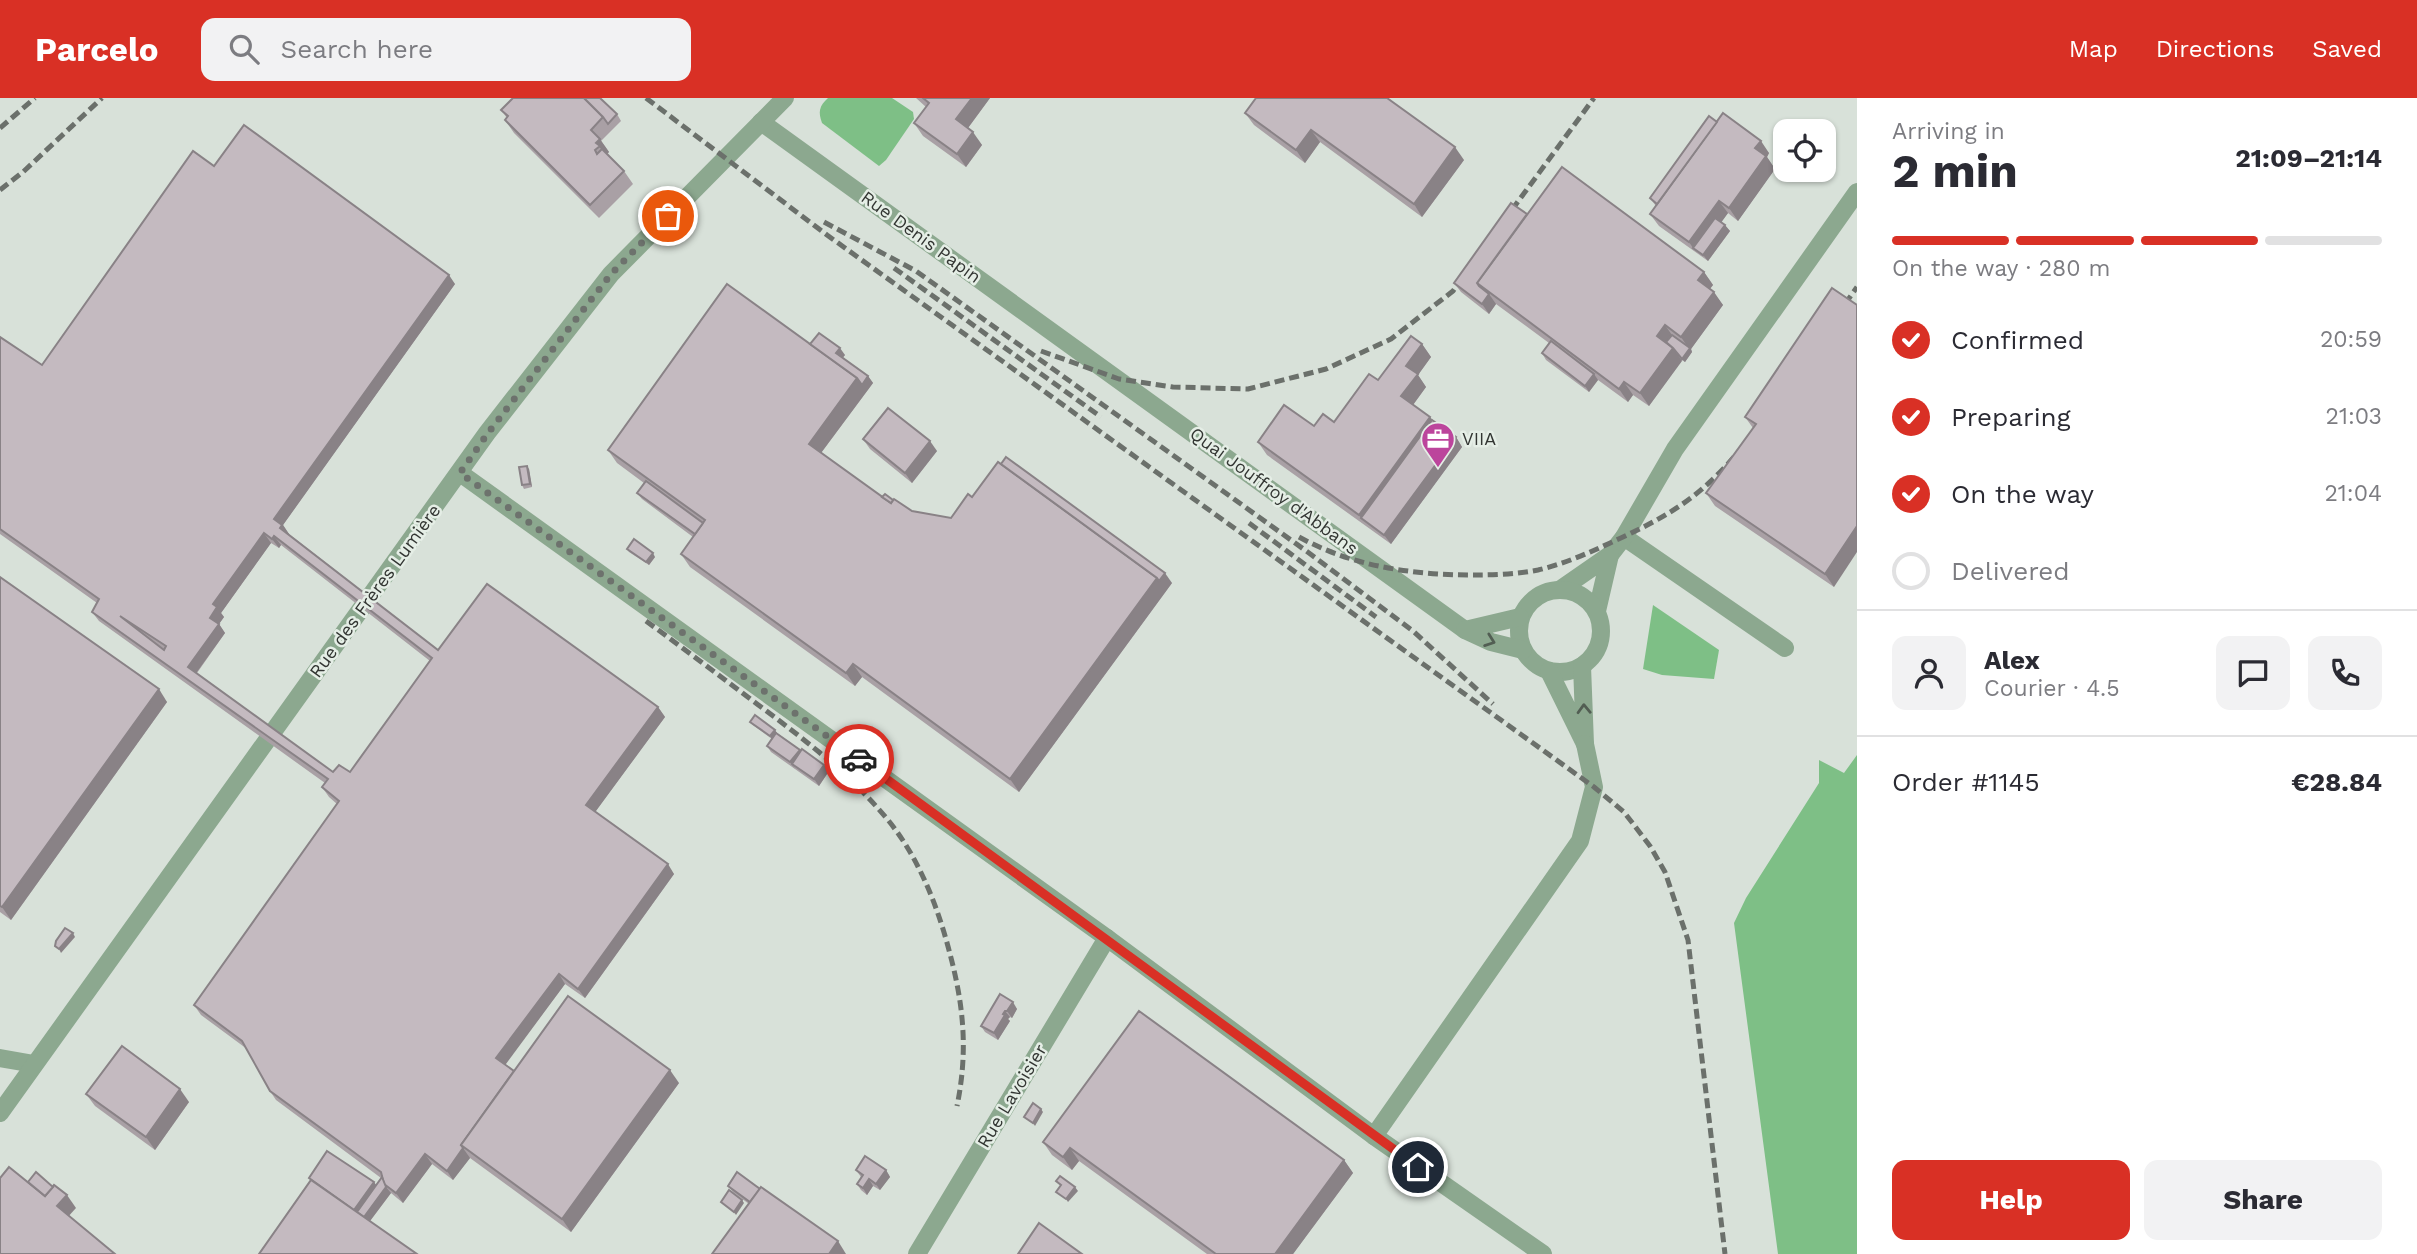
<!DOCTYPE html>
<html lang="en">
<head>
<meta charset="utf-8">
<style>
	body { margin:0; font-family:"Work Sans",sans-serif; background:#f2f2f3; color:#2b2b33; height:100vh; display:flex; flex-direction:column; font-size:26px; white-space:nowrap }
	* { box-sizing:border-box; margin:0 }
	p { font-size:23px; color:#7c7c81 }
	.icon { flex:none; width:38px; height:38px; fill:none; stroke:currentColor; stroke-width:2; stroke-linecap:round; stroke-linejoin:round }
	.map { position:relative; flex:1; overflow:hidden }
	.details { display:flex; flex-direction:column; background:#fff; width:560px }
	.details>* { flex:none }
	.fabs { position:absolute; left:1773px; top:21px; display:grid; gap:14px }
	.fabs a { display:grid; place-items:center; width:63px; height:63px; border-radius:14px; background:#fff; box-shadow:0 2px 5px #0004; font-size:35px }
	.pin { position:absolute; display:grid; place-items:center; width:60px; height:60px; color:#fff; margin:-30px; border:4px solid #fff; border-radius:50%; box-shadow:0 2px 7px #0007 }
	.courier { position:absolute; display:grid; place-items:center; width:70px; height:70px; margin:-35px; border:5px solid #d93025; border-radius:50%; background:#fff; color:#222; box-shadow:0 2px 9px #0007 }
	.summary em { font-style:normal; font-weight:700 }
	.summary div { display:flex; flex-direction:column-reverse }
	.summary { display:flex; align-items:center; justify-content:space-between; height:119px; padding:0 35px }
	h1 { font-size:46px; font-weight:700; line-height:52px }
	.bar { display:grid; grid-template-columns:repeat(4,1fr); gap:10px 7px; align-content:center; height:84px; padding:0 35px }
	.bar i { height:9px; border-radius:5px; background:#e1e1e2 }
	.bar .current { background:#d93025 }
	.bar p { grid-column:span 4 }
	.line { display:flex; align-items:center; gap:18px; padding:0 35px; border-top:2px solid #e1e1e2 }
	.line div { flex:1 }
	.round { display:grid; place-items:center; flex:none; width:74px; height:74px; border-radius:14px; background:#f2f2f3 }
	ol { padding:0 35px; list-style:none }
	li { display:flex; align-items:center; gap:21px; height:77px }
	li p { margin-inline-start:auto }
	li .icon { padding:7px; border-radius:50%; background:#d93025; color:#fff; stroke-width:4 }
	li:last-child { color:#7c7c81 }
	li i { width:38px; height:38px; border:4px solid #e1e1e2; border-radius:50% }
	.action { display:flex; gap:14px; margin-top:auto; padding:14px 35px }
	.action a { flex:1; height:80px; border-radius:14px; background:#d93025; color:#fff; font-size:28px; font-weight:700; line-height:80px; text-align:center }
	.action a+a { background:#f2f2f3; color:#2b2b33 }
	header { display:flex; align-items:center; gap:42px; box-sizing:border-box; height:98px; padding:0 35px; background:#d93025; color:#fff }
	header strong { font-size:33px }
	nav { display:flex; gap:38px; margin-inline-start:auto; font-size:24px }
	.search { width:490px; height:63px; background:#f2f2f3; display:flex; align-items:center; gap:18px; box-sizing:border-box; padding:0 24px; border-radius:14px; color:#7c7c81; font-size:26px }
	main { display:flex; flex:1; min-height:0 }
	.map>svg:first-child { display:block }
</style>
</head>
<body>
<header>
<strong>Parcelo</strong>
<div class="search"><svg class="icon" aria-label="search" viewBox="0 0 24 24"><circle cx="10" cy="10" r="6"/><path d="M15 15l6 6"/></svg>Search here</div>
<nav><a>Map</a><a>Directions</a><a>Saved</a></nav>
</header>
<main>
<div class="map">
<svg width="1857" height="1156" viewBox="0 0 1857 1156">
	<rect width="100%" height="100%" fill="#d8e1d9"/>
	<!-- forest -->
	<g fill="#7ebf86">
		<path d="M828 0H892L913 14 914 21 886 62 879 68 822 25C818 14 819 8 828 0Z"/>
		<polygon points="1653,507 1719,552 1714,581 1662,577 1643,571"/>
		<polygon points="1857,657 1857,1156 1778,1156 1734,825 1746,800 1819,685 1819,662 1844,675"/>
	</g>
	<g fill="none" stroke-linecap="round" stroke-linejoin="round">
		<!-- minor -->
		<g stroke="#8ca88f" stroke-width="18">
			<polyline points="761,24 1465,532"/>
			<polyline points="460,375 1107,840 1374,1038 1543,1156"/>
			<polyline points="1624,439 1785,550"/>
			<polyline points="1610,457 1624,439 1675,351 1857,94"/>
			<polyline points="1561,491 1610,457 1597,513"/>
			<circle cx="1560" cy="533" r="41"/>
			<polyline points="1520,519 1465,532 1491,544 1523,552"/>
			<polyline points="1549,573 1585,646 1582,568"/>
			<polyline points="0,960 34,966"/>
			<polyline points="0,1015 487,335 611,176 785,0"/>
			<polyline points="1374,1038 1580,743 1594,689 1585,646"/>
			<polyline points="917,1156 1107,840"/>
		</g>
		<!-- rail -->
		<g stroke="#6b706b" stroke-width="5" stroke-dasharray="10 5" stroke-linecap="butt">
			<polyline points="646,0 827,137 1594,689 1624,714 1650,748 1665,774 1688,842 1725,1156"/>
			<polyline points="0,30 35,0"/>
			<polyline points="0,92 23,74 102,0"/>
			<polyline points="824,124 916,173 1053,271 1309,455 1413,533 1493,606"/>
			<polyline points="1503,124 1594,0"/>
			<polyline points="894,170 1101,319"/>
			<polyline points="1845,206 1857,189"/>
			<polyline points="1041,253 1119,281 1173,289 1248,291 1326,271 1391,241 1453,193 1468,172"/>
			<polyline points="1249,425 1376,519"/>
			<path d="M1299 439C1354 469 1413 477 1475 477 1495 477 1518 476 1538 472 1568 465 1595 452 1623 439 1670 417 1700 398 1734 359"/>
			<path d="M646 523C683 550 720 578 757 606 804 641 850 676 888 722 919 760 938 809 950 856 964 909 968 954 957 1008"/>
		</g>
	</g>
	<!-- wall -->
	<g fill="#a9a0a5" fill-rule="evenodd">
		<polygon points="916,0 990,0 968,30 982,47 966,69 923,38 914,25 926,9"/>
		<polygon points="501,12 617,16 621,23 601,43 609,54 607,56 624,73 633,86 599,120 514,35 505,22 507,20"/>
		<polygon points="1245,15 1464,62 1422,119 1320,44 1305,65 1254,27"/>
		<polygon points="1717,24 1769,55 1767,59 1775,71 1738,123 1728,115 1721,124 1730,133 1708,163 1659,128 1650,116 1656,108 1650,100"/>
		<path d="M214 68 455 186 283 427 289 436 438 552 658 609 665 619 595 714 674 776 585 900 565 886 505 966 515 973 679 985 571 1134 470 1060 453 1082 432 1066 403 1105 391 1095 370 1123 311 1083 309 1080 374 1084 376 1087 381 1080 276 1002 270 993 247 951 201 917 194 907 337 706 329 699 322 689 325 685 99 523 92 514 97 505 0 436V239L42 267ZM271 445 279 450 281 447 430 563 350 674H333L197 575 225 535 219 526 224 519 221 515Z"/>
		<polygon points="1527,116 1704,174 1713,187 1710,191 1723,207 1691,251 1692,254 1685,264 1682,262 1649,308 1633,297 1628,304 1598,282 1589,294 1546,262 1542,255 1549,245 1496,206 1489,216 1461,194 1454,185"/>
		<polygon points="1857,207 1834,489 1715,408 1706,395 1753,330 1745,319"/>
		<polygon points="810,246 845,257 842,260 868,278 873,285 821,355 882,399 893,402 912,413 951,420 972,399 1172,485 1019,694 862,579 855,588 690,469 681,456 693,439 642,401 637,395 644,385 617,365 608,352"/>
		<polygon points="1422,246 1431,259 1418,277 1426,289 1413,307 1456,339 1462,349 1391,446 1267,357 1258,344 1314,328 1334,324 1378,282"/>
		<polygon points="863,341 937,353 912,385 870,351"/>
		<polygon points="529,371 532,389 524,391 522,387"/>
		<polygon points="627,451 655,459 649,467 629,454"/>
		<polygon points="0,479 167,604 11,822 0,814"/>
		<polygon points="750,624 777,635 829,673 819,688 771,654 767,648 772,641 753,627"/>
		<polygon points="1000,896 1017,911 1012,920 1010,919 1008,921 1010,923 998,942 985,934 981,928"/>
		<polygon points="86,996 189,1004 155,1052 95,1008"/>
		<polygon points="1043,1044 1344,1062 1353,1075 1293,1156 1207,1156 1079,1063 1072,1072 1052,1057"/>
		<polygon points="856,1072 886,1072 890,1079 880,1092 873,1088 867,1097 861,1092 857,1086 861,1079"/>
		<polygon points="728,1088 760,1091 749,1106 733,1094"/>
	</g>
	<!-- shaded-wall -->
	<g fill="#898286">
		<polygon points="972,0 990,0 965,34 956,21"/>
		<polygon points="1311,32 1320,44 1305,65 1296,52"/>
		<polygon points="973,34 982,47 966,69 957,56"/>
		<polygon points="600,41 609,54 606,57 596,45"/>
		<polygon points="1761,43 1769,55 1767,59 1775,71 1738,123 1729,110 1755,50"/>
		<polygon points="1455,49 1464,62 1422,119 1414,106"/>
		<polygon points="1719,103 1728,115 1700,154 1693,150 1689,144"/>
		<polygon points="1725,127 1730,133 1708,163 1703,157"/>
		<polygon points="1704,174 1713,187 1707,194 1698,182"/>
		<polygon points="449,177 455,186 283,427 289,436 287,439 274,421"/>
		<polygon points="1714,194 1723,207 1691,251 1692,254 1685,264 1682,261 1689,251 1681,239"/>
		<polygon points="1489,196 1496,206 1489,216 1482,206"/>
		<polygon points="1665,227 1674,240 1667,249 1657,238"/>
		<polygon points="1422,246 1431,259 1418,277 1426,289 1410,311 1401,298 1406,268"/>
		<polygon points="840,250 845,257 841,262 836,255"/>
		<polygon points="1673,250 1682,263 1649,308 1640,295"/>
		<polygon points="1594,276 1598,282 1589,294 1585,288"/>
		<polygon points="868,278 873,285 818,359 809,346 857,280"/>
		<polygon points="1624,284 1633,297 1628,304 1619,291"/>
		<polygon points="1430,319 1439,332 1361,420 1359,417"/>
		<polygon points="1456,339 1462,349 1391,446 1384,437"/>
		<polygon points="930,343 937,353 912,385 905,375"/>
		<polygon points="527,368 529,371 532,389 530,386"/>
		<polygon points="1857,428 1857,454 1834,489 1825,476"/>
		<polygon points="264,435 271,445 221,515 224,519 219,526 225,535 194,578 188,569 213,506"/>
		<polygon points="274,438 281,447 279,450 272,441"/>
		<polygon points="653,455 655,459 649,467 646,464"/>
		<polygon points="1165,475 1172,485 1019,694 1010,681 1157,480"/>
		<polygon points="853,566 862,579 855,588 846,575"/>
		<polygon points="159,591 167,604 11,822 2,809"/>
		<polygon points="658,609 665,619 593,717 586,707"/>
		<polygon points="775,632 777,635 772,641 770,638"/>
		<polygon points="800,652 804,658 792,666 795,671 790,664"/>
		<polygon points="824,667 829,673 819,688 814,681"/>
		<polygon points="668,766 674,776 585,900 578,891"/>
		<polygon points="73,835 75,839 61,855 59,851"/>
		<polygon points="559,876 565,886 503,970 496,960"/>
		<polygon points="1013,904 1017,911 1012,920 1007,913"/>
		<polygon points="1005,913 1010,919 1008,921 1010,923 998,942 994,935"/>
		<polygon points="670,972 679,985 571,1134 562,1121"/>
		<polygon points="180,991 189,1004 155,1052 146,1039"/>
		<polygon points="1041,1011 1043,1014 1035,1028 1033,1025"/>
		<polygon points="463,1050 470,1060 453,1082 447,1073"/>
		<polygon points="1070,1050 1079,1063 1072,1072 1063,1059"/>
		<polygon points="425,1056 432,1066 403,1105 396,1095"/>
		<polygon points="1344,1062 1353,1075 1293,1156 1275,1156"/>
		<polygon points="886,1072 890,1079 880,1092 876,1086"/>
		<polygon points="869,1081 873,1088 867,1097 863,1090"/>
		<polygon points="374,1084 381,1094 361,1120 353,1113"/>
		<polygon points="386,1089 391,1095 367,1127 362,1121"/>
		<polygon points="1075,1089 1078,1093 1068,1104 1066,1101"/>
		<polygon points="67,1097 76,1110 66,1121 57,1108"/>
		<polygon points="742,1102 744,1105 736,1117 734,1114"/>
		<polygon points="838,1143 846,1156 829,1156"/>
	</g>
	<!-- building -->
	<g fill="#c4bac0" stroke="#898286" stroke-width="2" fill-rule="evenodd">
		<polygon points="513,0 584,0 603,19 591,32 600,41 596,45 600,48 595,52 597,56 602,51 624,73 590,107 505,22 508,18 501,12"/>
		<polygon points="584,0 600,0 617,16 608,26 603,19"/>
		<polygon points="923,0 972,0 956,21 973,34 957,56 914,25 929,5"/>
		<polygon points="1256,0 1387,0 1455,49 1414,106 1311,32 1296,52 1245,15"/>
		<polygon points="1723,15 1761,43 1755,50 1766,58 1729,110 1719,103 1689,144 1650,116"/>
		<polygon points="1709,18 1717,24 1657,106 1650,100"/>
		<path d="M244 27 449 177 274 421 282 427 280 430 438 552 487 486 658 609 586 707 668 766 578 891 559 876 496 960 514 973 461 1047 463 1050 447 1073 425 1056 396 1095 384 1086 381 1074 270 993 242 943 194 907 339 703 322 689 328 681 92 514 99 501 0 431V239L42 267 193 53 214 68ZM264 435 272 441 274 438 432 560 350 674 339 667 333 674 188 569 219 526 210 520 217 509 213 506ZM120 518 166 548 164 552Z"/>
		<polygon points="1562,69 1704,174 1698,182 1714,194 1681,239 1665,227 1657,238 1673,250 1640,295 1624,284 1619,291 1477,185"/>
		<polygon points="1511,105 1527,116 1477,185 1479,188 1489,196 1482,206 1454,185"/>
		<polygon points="1715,120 1725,127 1703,157 1693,150"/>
		<polygon points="727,186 857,280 809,346 891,405 894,401 912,413 951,420 968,396 972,399 998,364 1157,480 1010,681 853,566 846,575 681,456 705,422 608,352"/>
		<polygon points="1832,190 1857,207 1857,428 1825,476 1706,395 1756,326 1745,319"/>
		<polygon points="819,235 840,250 836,255 868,278 862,287 857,280 810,246"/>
		<polygon points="1672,237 1690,250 1682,261 1673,250 1666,244"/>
		<polygon points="1411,238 1422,246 1406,268 1418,276 1401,298 1430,319 1359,417 1258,344 1284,307 1314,328 1323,316 1334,324 1369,276 1378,282"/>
		<polygon points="1551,243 1594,276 1585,288 1542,255"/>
		<polygon points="888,310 930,343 905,375 863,341"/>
		<polygon points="1432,322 1456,339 1384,437 1361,420"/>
		<polygon points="1006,359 1165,475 1159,483 1157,480 1001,366"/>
		<polygon points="527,368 530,386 522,387 519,369"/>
		<polygon points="646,383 703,425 695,436 637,395"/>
		<polygon points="885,396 893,402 891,405 882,399"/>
		<polygon points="634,441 653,455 646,464 627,451"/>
		<polygon points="0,479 159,591 2,809 0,808"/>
		<polygon points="755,617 775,632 770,638 750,624"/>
		<polygon points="776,635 800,652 790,664 767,648"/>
		<polygon points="802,651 824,667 814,681 792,666"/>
		<polygon points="65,830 73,835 59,851 55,848 56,843"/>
		<polygon points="1000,896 1013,904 1007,913 1005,913 1003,916 1005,917 994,935 981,928"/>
		<polygon points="568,898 670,972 562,1121 461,1047"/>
		<polygon points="1139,913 1344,1062 1275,1156 1216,1156 1070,1050 1063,1059 1043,1044"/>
		<polygon points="122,948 180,991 146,1039 86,996"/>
		<polygon points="1033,1005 1041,1011 1033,1025 1024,1019"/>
		<polygon points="327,1053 374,1084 354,1112 309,1080"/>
		<polygon points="865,1058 886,1072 876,1086 869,1081 863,1090 857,1086 863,1077 856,1072"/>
		<polygon points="9,1069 45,1098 54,1087 67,1097 57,1108 115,1156 0,1156 0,1080"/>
		<polygon points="36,1074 53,1089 45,1098 28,1084"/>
		<polygon points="737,1074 760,1091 750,1104 728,1088"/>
		<polygon points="1060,1078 1075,1089 1066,1101 1056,1094 1061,1087 1056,1083"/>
		<polygon points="382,1079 386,1089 364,1119 357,1114"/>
		<polygon points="311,1082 417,1156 259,1156"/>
		<polygon points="761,1089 838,1143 829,1156 712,1156"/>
		<polygon points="729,1092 742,1102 734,1114 721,1104"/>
		<polygon points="1039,1125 1082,1156 1018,1156"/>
	</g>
	<!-- one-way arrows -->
	<defs><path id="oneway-chevron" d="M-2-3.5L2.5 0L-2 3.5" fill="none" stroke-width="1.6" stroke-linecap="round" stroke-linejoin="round" transform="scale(1.75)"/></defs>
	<g stroke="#525e53">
		<use href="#oneway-chevron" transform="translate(1490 543) rotate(20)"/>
		<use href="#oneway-chevron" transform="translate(1584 611) rotate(-92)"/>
	</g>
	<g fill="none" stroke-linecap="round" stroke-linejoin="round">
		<!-- done -->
		<polyline stroke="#6d726d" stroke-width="7" stroke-dasharray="0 12.6" points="668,118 611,176 488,335 460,375 859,661"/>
		<!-- route -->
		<polyline stroke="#d93025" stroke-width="9" points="859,661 1418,1069"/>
	</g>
	<!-- icons -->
	<defs>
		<g id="office-pin" transform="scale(1.75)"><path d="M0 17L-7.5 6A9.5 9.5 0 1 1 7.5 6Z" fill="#bc459c" stroke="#e5eee6"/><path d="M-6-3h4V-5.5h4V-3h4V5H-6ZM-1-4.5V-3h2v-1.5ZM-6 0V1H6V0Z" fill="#fff"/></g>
	</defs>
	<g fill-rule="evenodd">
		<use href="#office-pin" x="1438" y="341"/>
	</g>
	<g text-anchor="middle" stroke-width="5" stroke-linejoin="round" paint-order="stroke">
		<!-- street labels -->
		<g font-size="18" fill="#333633" stroke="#e5eee6">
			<text transform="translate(921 139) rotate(36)" y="6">Rue Denis Papin</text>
			<text transform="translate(1274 393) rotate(36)" y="6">Quai Jouffroy d'Abbans</text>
			<text transform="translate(375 493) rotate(-54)" y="6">Rue des Frères Lumière</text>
			<text transform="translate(1012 998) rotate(-59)" y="6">Rue Lavoisier</text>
		</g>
		<!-- poi labels -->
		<g font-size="18" fill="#333633" stroke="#e5eee6" text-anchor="start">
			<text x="1462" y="347">VIIA</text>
		</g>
	</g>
</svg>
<div class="fabs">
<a><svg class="icon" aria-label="locate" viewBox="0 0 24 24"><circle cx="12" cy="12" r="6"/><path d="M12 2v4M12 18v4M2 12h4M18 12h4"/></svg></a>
</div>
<div class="pin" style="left:668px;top:118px;background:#ea580c"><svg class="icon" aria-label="bag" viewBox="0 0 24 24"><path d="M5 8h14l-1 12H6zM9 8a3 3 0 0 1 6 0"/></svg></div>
<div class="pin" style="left:1418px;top:1069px;background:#1f2937"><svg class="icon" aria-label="home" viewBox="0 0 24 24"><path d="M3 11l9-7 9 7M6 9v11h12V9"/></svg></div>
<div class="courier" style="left:859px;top:661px"><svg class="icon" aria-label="car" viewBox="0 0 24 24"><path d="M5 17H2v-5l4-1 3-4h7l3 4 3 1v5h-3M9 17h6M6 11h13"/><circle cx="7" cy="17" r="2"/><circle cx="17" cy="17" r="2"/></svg></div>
</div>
<section class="details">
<div class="summary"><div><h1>2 min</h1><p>Arriving in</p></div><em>21:09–21:14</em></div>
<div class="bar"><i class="current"></i><i class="current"></i><i class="current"></i><i></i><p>On the way · 280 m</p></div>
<ol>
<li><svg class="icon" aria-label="check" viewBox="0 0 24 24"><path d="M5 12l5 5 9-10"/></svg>Confirmed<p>20:59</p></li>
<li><svg class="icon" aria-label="check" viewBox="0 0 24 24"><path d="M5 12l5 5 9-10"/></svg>Preparing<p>21:03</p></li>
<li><svg class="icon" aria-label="check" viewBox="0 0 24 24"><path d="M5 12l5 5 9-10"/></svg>On the way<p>21:04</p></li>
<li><i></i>Delivered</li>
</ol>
<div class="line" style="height:126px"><a class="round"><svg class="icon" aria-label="person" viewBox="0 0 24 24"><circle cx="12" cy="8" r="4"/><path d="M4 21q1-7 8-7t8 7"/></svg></a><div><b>Alex</b><p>Courier · 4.5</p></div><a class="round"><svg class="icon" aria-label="chat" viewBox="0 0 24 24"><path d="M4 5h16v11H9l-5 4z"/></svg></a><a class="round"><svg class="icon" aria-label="phone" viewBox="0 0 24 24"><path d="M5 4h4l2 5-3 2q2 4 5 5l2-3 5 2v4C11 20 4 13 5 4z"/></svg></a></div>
<div class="line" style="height:91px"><div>Order #1145</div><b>€28.84</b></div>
<div class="action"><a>Help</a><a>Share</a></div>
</section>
</main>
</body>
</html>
